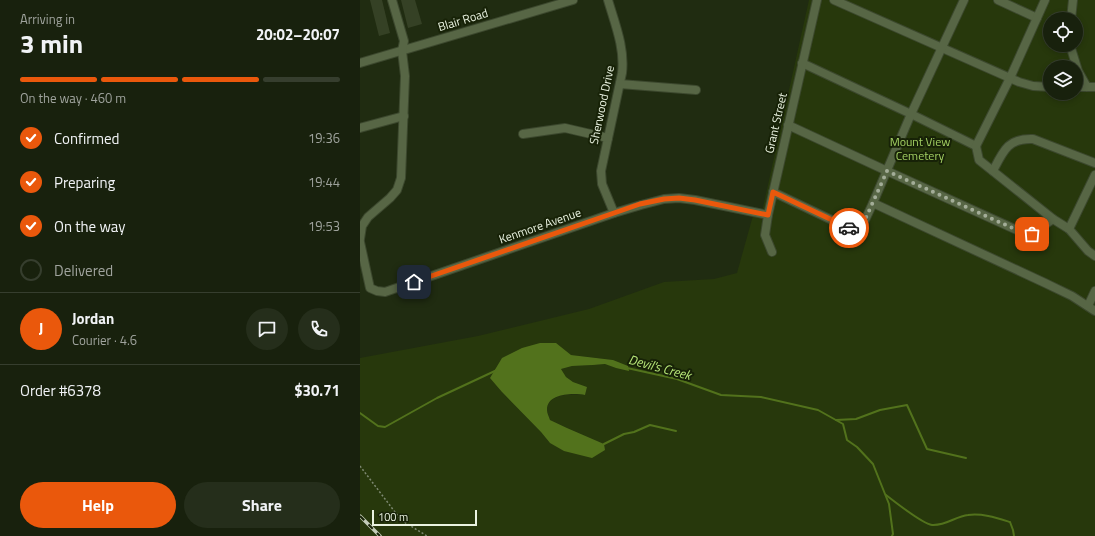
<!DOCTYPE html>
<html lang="en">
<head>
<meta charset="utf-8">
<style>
	body { margin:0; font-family:"Titillium Web",sans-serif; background:#252e1b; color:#f1f3f6; height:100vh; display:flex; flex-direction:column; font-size:15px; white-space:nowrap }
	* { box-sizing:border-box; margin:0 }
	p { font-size:13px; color:#9fa39d }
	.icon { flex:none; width:22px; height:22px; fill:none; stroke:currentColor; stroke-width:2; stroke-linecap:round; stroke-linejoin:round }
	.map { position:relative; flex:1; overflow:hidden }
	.drawer { display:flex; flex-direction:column; background:#18210d; width:360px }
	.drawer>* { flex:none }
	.tools { position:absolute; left:683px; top:12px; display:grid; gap:8px }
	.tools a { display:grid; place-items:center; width:40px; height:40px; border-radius:50%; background:#18210d; box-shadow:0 2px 6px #0003,0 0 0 1px #363e2e; font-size:20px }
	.scale { position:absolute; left:12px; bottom:10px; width:105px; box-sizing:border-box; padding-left:4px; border:2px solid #eaf3e1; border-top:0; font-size:11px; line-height:14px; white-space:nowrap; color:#eaf3e1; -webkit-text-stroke:3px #172207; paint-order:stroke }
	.pin { position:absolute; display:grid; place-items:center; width:34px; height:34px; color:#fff; margin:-17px; border-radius:8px; box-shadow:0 2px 6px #0006 }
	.courier { position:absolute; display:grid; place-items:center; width:40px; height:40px; margin:-20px; border:3px solid #ea580c; border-radius:50%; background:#fff; color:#222; box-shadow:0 1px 5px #0007 }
	.head em { font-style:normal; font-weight:700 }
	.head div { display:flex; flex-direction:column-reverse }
	.head { display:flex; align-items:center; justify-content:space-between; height:68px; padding:0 20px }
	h1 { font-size:26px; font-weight:700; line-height:30px }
	.bar { display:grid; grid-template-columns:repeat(4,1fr); gap:6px 4px; align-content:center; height:48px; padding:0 20px }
	.bar i { height:5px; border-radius:3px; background:#363e2e }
	.bar .active { background:#ea580c }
	.bar p { grid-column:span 4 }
	.line { display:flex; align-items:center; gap:10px; padding:0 20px; border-top:1px solid #363e2e }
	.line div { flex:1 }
	.round { display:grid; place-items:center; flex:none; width:42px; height:42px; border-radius:21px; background:#252e1b }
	ol { padding:0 20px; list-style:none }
	li { display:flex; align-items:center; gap:12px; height:44px }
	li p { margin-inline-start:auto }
	li .icon { padding:4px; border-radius:50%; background:#ea580c; color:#fff; stroke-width:4 }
	li:last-child { color:#9fa39d }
	li i { width:22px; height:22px; border:2px solid #363e2e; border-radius:50% }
	.action { display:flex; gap:8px; margin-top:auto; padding:8px 20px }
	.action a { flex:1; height:46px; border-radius:24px; background:#ea580c; color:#fff; font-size:16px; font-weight:700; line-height:46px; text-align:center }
	.action a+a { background:#252e1b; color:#f1f3f6 }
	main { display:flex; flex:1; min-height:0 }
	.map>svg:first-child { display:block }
</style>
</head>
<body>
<main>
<section class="drawer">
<div class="head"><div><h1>3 min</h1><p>Arriving in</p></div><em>20:02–20:07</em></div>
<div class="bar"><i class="active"></i><i class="active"></i><i class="active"></i><i></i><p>On the way · 460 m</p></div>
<ol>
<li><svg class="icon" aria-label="check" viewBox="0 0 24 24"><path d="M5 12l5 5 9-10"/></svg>Confirmed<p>19:36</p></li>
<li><svg class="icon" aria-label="check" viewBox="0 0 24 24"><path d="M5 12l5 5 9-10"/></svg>Preparing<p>19:44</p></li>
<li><svg class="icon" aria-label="check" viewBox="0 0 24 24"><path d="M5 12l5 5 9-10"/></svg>On the way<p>19:53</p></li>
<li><i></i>Delivered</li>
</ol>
<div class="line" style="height:72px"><b class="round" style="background:#ea580c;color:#fff">J</b><div><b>Jordan</b><p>Courier · 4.6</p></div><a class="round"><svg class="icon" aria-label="chat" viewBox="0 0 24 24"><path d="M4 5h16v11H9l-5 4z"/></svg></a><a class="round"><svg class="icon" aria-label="phone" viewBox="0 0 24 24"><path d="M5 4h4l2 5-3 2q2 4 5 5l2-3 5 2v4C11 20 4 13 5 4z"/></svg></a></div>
<div class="line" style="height:52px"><div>Order #6378</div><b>$30.71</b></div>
<div class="action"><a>Help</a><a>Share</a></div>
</section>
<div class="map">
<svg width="735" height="536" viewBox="0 0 735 536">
	<rect width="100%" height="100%" fill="#202c11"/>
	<!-- green -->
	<path fill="#27380c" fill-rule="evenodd" d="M449 0H735V536H0V358L118 336 229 309 304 282 354 279 377 273 394 212H402ZM690 19H716V45H690ZM690 67H716V93H690ZM211 355 253 360 256 368 246 364 233 365 212 366 201 369 206 377 213 382 227 387 225 395C213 394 187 393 187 410 187 413 189 417 190 420L207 428 244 444 190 443 181 432 142 392Z"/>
	<!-- water -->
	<path fill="#52721c" d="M180 343H196L211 355 253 360 268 366 269 371 256 368 245 364 233 365 212 366 201 369 206 377 213 382 227 387 225 395C213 393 187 393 187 410 187 413 189 417 190 420L207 428 244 444 245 450 232 458 204 451 190 443 181 432 142 392 130 378 142 358 162 348Z"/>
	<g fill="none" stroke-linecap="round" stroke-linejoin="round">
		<!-- stream -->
		<g stroke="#52721c" stroke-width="2">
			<polyline points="267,368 317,379 361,395 401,397 458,410 483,424 487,440 497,447 513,464 529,504 533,534 532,536"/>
			<polyline points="0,413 18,426 25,427 77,398 137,370"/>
			<polyline points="476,420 496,419 520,410 547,405 567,449 606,458"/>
			<polyline points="244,444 264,434 274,432 290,425 316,431"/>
			<path d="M526 495C535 502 563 524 572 525 586 526 596 516 608 515 622 513 637 518 650 522L653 530 654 536"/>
		</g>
	</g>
	<!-- building -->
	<g fill="#354125">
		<polygon points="10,0 22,0 30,33 19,36"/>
		<polygon points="41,0 55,0 62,24 48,28"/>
	</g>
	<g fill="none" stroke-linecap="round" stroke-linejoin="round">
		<!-- minor casing -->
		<g stroke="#3c482e" stroke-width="10">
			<g id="minor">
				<path d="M248 0C255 24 265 48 262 73L241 171 242 184 254 213"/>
				<polyline points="474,0 659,82 673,86 690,87"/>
				<polyline points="638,0 677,18"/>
				<polyline points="711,19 713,0"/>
				<polyline points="710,45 718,71 727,87"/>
				<polyline points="0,63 213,0"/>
				<polyline points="442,63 551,114 616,146 619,160 693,219 709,229 728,251 735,256"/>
				<polyline points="260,84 336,90"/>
				<polyline points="716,87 735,87"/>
				<polyline points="428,125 527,171 659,231 672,234 693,219"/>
				<polyline points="0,128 44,116"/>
				<polyline points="163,134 205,128 248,138"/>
				<polyline points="616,146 650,78 685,0"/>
				<path d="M633 171C643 151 648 138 673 139L735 163"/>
				<polyline points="413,192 499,233 513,203 551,114 604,0"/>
				<polyline points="513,203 685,283 712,296 735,311"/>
				<polyline points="709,229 735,175"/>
				<polyline points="0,239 2,226 8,217 30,198 37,190 41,178 45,76 42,51 44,41 32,0"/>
				<polyline points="0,242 10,288 17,291 25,292 254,213 281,205 304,199 319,198 335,200 408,215"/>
				<polyline points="412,252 405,235 408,215 457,0"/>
				<polyline points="728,306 735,291"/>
			</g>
		</g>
		<!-- path -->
		<polyline stroke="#7e8972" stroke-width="1.5" stroke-dasharray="2 2" stroke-linecap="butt" points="0,466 41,520 67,536"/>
		<!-- minor -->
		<use href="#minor" stroke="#576645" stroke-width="8"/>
		<!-- rail casing -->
		<g stroke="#c4cdb9" stroke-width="3.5">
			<polyline id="rail" points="0,516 20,536"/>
		</g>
		<!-- rail -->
		<use href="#rail" stroke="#172207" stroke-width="2" stroke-dasharray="6" stroke-linecap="butt"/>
	</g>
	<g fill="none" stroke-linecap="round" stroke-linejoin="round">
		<!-- done -->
		<polyline stroke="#a3ad98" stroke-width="4" stroke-dasharray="0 7.2" points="489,228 499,233 527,171 659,231 672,234"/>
		<!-- route -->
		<polyline stroke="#ea580c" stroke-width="5" points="54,282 254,213 280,204 304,199 319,198 335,200 408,215 413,192 489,228"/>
	</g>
	<g text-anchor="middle" stroke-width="4" stroke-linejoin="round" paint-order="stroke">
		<!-- street labels -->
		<g font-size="12" fill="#eaf3e1" stroke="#172207">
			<text transform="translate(103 20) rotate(-17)" y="4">Blair Road</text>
			<text transform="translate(242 105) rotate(-78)" y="4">Sherwood Drive</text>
			<text transform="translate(416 123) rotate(-77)" y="4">Grant Street</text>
			<text transform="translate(180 226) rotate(-19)" y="4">Kenmore Avenue</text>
		</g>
		<!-- park labels -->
		<g font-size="12" fill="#a3d063" stroke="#172207">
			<text x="560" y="146">Mount View<tspan x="560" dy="14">Cemetery</tspan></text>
		</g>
		<!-- water labels -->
		<g font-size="13" font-style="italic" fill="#b7e678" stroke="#172207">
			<text transform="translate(300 367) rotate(15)" y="5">Devil's Creek</text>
		</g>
	</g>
</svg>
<div class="tools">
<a><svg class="icon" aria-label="locate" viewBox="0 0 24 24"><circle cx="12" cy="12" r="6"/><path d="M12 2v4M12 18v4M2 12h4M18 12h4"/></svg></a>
<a><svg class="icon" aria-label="layers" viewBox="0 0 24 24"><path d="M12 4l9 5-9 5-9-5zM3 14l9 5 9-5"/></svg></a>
</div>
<div class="scale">100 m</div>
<div class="pin" style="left:672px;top:234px;background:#ea580c"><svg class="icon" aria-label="bag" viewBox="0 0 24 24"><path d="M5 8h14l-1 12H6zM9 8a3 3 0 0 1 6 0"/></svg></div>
<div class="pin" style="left:54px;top:282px;background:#1f2937"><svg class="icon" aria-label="home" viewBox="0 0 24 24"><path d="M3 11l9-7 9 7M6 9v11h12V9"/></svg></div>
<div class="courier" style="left:489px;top:228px"><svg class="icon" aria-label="car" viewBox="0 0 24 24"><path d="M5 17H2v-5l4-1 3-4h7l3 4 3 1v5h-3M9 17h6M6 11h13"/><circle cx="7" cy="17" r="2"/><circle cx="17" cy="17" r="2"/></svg></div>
</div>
</main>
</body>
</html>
